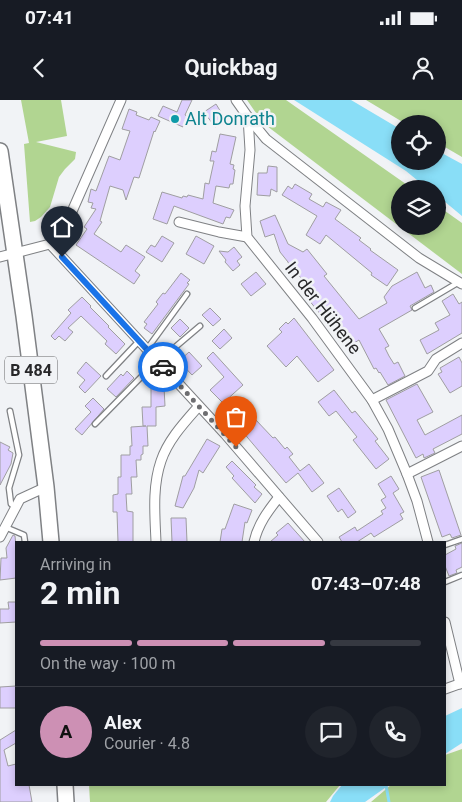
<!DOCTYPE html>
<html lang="en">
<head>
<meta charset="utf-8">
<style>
	body { margin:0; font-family:Roboto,sans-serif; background:#20242c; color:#f1f3f6; height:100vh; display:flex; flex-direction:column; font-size:19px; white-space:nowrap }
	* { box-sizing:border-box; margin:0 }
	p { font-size:16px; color:#9ea1a6 }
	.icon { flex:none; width:28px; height:28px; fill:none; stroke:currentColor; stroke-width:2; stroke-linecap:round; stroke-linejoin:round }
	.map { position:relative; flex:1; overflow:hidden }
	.sheet { position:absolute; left:15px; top:441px; width:431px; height:245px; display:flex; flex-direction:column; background:#171b24; border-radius:0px; box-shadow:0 2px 8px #0003 }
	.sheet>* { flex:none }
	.tools { position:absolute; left:391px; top:15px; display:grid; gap:10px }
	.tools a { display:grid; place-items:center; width:55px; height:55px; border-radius:50%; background:#171b24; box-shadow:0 2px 8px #0003; font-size:25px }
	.pin { position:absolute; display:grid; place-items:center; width:42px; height:42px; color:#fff; margin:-51px -21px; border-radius:50% 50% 50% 0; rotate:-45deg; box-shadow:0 0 5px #0007 }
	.pin .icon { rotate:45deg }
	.courier { position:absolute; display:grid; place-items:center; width:50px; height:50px; margin:-25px; border:4px solid #1a73e8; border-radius:50%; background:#fff; color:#222; box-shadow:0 1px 6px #0007 }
	.headline em { font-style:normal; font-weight:700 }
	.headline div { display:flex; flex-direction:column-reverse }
	.headline { display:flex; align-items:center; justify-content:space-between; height:85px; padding:0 25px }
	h1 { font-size:32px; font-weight:700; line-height:38px }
	.bar { display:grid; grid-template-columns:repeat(4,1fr); gap:8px 5px; align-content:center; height:60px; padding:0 25px }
	.bar i { height:6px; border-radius:4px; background:#363941 }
	.bar .on { background:#cd90b4 }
	.bar p { grid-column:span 4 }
	.line { display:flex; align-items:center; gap:12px; padding:0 25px; border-top:1px solid #363941 }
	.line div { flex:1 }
	.round { display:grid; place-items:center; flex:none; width:52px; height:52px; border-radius:26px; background:#20242c }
	.status { display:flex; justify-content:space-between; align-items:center; height:35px; padding:0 25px; background:#171b24; direction:ltr }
	.status svg { height:14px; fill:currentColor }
	header { display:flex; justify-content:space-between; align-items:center; height:65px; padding:0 25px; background:#171b24; font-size:22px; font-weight:700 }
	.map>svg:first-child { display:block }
</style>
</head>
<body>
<div class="status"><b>07:41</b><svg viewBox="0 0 49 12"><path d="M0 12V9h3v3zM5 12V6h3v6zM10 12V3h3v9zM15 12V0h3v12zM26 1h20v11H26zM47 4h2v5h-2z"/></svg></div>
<header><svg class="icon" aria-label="back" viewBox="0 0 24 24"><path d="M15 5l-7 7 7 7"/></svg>Quickbag<svg class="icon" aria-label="person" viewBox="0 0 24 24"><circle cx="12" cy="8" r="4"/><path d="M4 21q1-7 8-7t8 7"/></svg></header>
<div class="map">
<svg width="462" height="702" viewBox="0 0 462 702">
	<rect width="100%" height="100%" fill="#f1f3f6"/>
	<!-- green -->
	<g fill="#b1d591">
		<polygon points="21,0 61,0 67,36 36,42 76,52 75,59 65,69 59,77 50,107 41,117 35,121 30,122 24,44 29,43"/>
		<polygon points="247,0 286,0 413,89 400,89 400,126 438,126 438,106 462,123 462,174 263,23"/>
		<polygon points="366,0 462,0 462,57 438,43 438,24 406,24"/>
		<polygon points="462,649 462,702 371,702 391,685 445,685 445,655"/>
		<polygon points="89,685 340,685 326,702 90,702"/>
	</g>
	<!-- water -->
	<g fill="#89def7">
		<polygon points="294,0 351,0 400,29 400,61 438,61 438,51 462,64 462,116 438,96 438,89 428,89 406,71"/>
		<polygon points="462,608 462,643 445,654 445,616"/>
		<polygon points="342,685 389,685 365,702 330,702 333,696"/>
	</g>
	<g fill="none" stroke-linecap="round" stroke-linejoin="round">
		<!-- stream -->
		<polyline stroke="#89def7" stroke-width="3" points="386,685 389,702"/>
	</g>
	<!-- building -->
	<g fill="#ddcffe" stroke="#9f9ea1">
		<polygon points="182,0 192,0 185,15 187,16 183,27 158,16 163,6 177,12"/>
		<polygon points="216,4 227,22 215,27 204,12"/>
		<polygon points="129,9 137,12 136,15 149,20 151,17 160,21 155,32 154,31 139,78 134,77 126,100 123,90 110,86 100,121 102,122 94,134 121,152 126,145 145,157 135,171 140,175 134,184 76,145 87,129 84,127 96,109 91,108 93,103 88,102 91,89 96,91 109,56 120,60 130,31 122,29"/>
		<polygon points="220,34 236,37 230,64 234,65 233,69 235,70 233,84 230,84 229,88 216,86 213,103 234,110 230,118 226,117 223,124 174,106 167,124 153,119 162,92 182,98 183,96 187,97 188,95 203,99 205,83 209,84 214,61 210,61 212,51 216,52"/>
		<polygon points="268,66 277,67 277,92 271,89 270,96 257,95 258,73 267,73"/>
		<polygon points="295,84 312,94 309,99 323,107 326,102 341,110 335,119 361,138 359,140 371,149 370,150 398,170 387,186 371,175 372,173 326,135 320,144 306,135 317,116 282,95 288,86 292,89"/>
		<polygon points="275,115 288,144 303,152 307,149 327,174 324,176 359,219 387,203 384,197 392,186 417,172 425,188 431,185 434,192 410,206 412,210 379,229 389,246 385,248 389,256 394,264 398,262 405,276 388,285 380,272 379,273 376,268 374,269 359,240 349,246 339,229 335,232 308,199 313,194 291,165 289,165 288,162 280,152 274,134 265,137 260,121"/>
		<polygon points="162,136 174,143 162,162 146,152 151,145 155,147"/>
		<polygon points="196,136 214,146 204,164 186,154"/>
		<polygon points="234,147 242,157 237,161 240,165 233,171 225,162 226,160 219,151 228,152"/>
		<polygon points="256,172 266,184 251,196 241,184"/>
		<polygon points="181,173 190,180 187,183 189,184 152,234 144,228 147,224 144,222 158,204 156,202 159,198 163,193 165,194"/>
		<polygon points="453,194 459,204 462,202 462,233 427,254 420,240 439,230 435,223 450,215 442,201"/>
		<polygon points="82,197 91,206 90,207 109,226 108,227 125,244 116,254 105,244 107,241 81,216 68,228 73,232 65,241 59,236 55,240 51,236 71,213 68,210"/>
		<polygon points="210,208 221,219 213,226 202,215"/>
		<polygon points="294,218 334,270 318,282 297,256 286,267 267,246 282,232 279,229 286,222 288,224"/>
		<polygon points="180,219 189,228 180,237 171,228"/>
		<polygon points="224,229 232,238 220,249 212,241"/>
		<polygon points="189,252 202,266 192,275 179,261"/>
		<polygon points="213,252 243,285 223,303 210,290 224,277 207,258"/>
		<polygon points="459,257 462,263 462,286 450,293 438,274 442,272 440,268"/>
		<polygon points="86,262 101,276 85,293 79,287 85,280 77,273"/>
		<polygon points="127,271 134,278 116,297 107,289 121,274 123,276"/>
		<polygon points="151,273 164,287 165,306 156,307 156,326 147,326 148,346 143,346 143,354 141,355 141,360 136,360 137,377 131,377 132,394 126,394 127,411 133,412 133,442 118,442 117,412 113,412 113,395 118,394 118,377 121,377 121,355 130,355 130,346 132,346 131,327 146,326 143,326 142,307 151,307 151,287 145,279"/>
		<polygon points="417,284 433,312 417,320 425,335 462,315 462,334 433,349 435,353 424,358 423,354 416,358 386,300"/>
		<polygon points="334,290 352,313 355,311 369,328 378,339 375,341 389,359 376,369 353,340 357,337 336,311 329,316 318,302"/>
		<polygon points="93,298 104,309 82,335 75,329 91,312 85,306"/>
		<polygon points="255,319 273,338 275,337 285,349 287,347 293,354 289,357 300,371 309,364 324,383 312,392 298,373 286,383 242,331"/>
		<polygon points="207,339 220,346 203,373 199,370 194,388 183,408 175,406 183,376 185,376"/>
		<polygon points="0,342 10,347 8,350 13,353 11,364 0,385"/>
		<polygon points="232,361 256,385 254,387 262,394 255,403 232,378 234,376 226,367"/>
		<polygon points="439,370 461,435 452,438 450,434 442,437 421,377"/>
		<polygon points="391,376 399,389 393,393 404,412 400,414 403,419 374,437 371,433 357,442 342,442 339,437 355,427 357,431 383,414 381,411 386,408 381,400 386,397 378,384"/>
		<polygon points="339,388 356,412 348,418 342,409 338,412 327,396"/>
		<polygon points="234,404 252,410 247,423 245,422 242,442 220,442 222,429 225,429"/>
		<polygon points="171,418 186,418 187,442 172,442"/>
		<polygon points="288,423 305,442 270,442 278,435 276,433"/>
		<polygon points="13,435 15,436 16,446 16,478 0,480 1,458 7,458 6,448"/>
		<polygon points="462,443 462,467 456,470 457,473 449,476 445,466 445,455 456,449 455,446"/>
		<polygon points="8,502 16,502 16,522 0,523 0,509 9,509"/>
		<polygon points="16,586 16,608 0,608 0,587"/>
		<polygon points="16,630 16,643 4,650 8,666 16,664 16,685 29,685 32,702 0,702 0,640"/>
	</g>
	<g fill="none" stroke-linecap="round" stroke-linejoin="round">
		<!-- lane casing -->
		<g stroke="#7f8184" stroke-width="7">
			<g id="lane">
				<polyline points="415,208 459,182"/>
				<polyline points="147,249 187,194"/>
				<polyline points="106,276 139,241"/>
				<polyline points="10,311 19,355 9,388 11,404 15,407"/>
				<polyline points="95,324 147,271 200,226"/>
				<polyline points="5,427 24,435 25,442"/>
				<polyline points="445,445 462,439"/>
				<polyline points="445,482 462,475"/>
			</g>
		</g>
		<!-- street casing -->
		<g stroke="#7f8184" stroke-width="11">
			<g id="street">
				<polyline points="236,0 248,17 266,39 419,158 462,184"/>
				<polyline points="248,17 250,50 245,106 247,137 312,218 372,300 388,329 407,374 417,401 428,442"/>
				<polyline points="179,122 219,132 247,137"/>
				<polyline points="50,144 225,334 318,442"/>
				<polyline points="0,157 50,144 58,137 70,116 121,0"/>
				<polyline points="372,300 428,271 436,259 462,243"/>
				<polyline points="407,374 462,346"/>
				<polyline points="0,437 20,399 46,387"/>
				<path d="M156 442C155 416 152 387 161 361 168 340 184 323 198 307"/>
				<path d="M254 442C258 424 268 411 279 397"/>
				<polyline points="445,522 460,584"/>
				<polyline points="445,589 462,583"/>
			</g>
		</g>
		<!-- primary casing -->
		<g stroke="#7f8184" stroke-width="18">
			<g id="primary">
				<polyline points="0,51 24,216 46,387 51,442"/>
				<polyline points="65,685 66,702"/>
			</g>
		</g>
		<!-- lane -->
		<use href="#lane" stroke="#fff" stroke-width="4.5"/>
		<!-- street -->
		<use href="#street" stroke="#fff" stroke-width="9"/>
		<!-- primary -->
		<use href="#primary" stroke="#fff" stroke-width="15"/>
	</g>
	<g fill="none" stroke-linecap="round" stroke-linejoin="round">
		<!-- done -->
		<polyline stroke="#6e6e71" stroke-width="5" stroke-dasharray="0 9" points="163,267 236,347"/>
		<!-- route -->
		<polyline stroke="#1a73e8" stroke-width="6" points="62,157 163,267"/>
	</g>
	<!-- markers -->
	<circle fill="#0f9aa8" stroke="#f1f3f6" stroke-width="2" cx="175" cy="19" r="5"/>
	<g text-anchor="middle" stroke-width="5" stroke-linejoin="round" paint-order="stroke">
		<!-- shield labels -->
		<rect fill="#f1f3f6" stroke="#646466" stroke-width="1" x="5" y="256.5" width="52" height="27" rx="4"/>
		<g font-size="16" font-weight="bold" fill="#272729">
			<text x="31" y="276">B 484</text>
		</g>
		<!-- culture labels -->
		<g font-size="18" fill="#0d838f" stroke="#f1f3f6" text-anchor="start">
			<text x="185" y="25">Alt Donrath</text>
		</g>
		<!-- street labels -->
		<g font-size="18" fill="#272729" stroke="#f1f3f6">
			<text transform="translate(323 208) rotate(52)" y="6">In der Hühene</text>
		</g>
	</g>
</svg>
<div class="tools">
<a><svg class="icon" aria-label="locate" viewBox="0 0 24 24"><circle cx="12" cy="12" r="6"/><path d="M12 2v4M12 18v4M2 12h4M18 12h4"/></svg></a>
<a><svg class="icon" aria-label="layers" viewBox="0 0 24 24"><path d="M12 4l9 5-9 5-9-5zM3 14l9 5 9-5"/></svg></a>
</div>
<div class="pin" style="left:236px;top:347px;background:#ea580c"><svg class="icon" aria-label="bag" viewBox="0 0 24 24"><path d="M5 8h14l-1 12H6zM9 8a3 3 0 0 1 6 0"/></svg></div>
<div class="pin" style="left:62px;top:157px;background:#1f2937"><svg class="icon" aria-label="home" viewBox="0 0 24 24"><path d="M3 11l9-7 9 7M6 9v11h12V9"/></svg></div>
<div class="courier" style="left:163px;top:267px"><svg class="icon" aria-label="car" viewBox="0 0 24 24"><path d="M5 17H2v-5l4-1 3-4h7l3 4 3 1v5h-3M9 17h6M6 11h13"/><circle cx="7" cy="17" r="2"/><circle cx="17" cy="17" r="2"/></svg></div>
<section class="sheet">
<div class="headline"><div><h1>2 min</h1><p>Arriving in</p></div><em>07:43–07:48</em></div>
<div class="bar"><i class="on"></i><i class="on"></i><i class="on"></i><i></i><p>On the way · 100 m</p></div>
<div class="line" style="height:90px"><b class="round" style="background:#cd90b4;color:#111">A</b><div><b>Alex</b><p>Courier · 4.8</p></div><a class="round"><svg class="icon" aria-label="chat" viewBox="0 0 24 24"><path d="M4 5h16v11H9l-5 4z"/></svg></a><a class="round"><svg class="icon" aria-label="phone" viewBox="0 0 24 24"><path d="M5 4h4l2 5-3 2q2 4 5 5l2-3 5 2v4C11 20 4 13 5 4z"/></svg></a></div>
</section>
</div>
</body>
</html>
